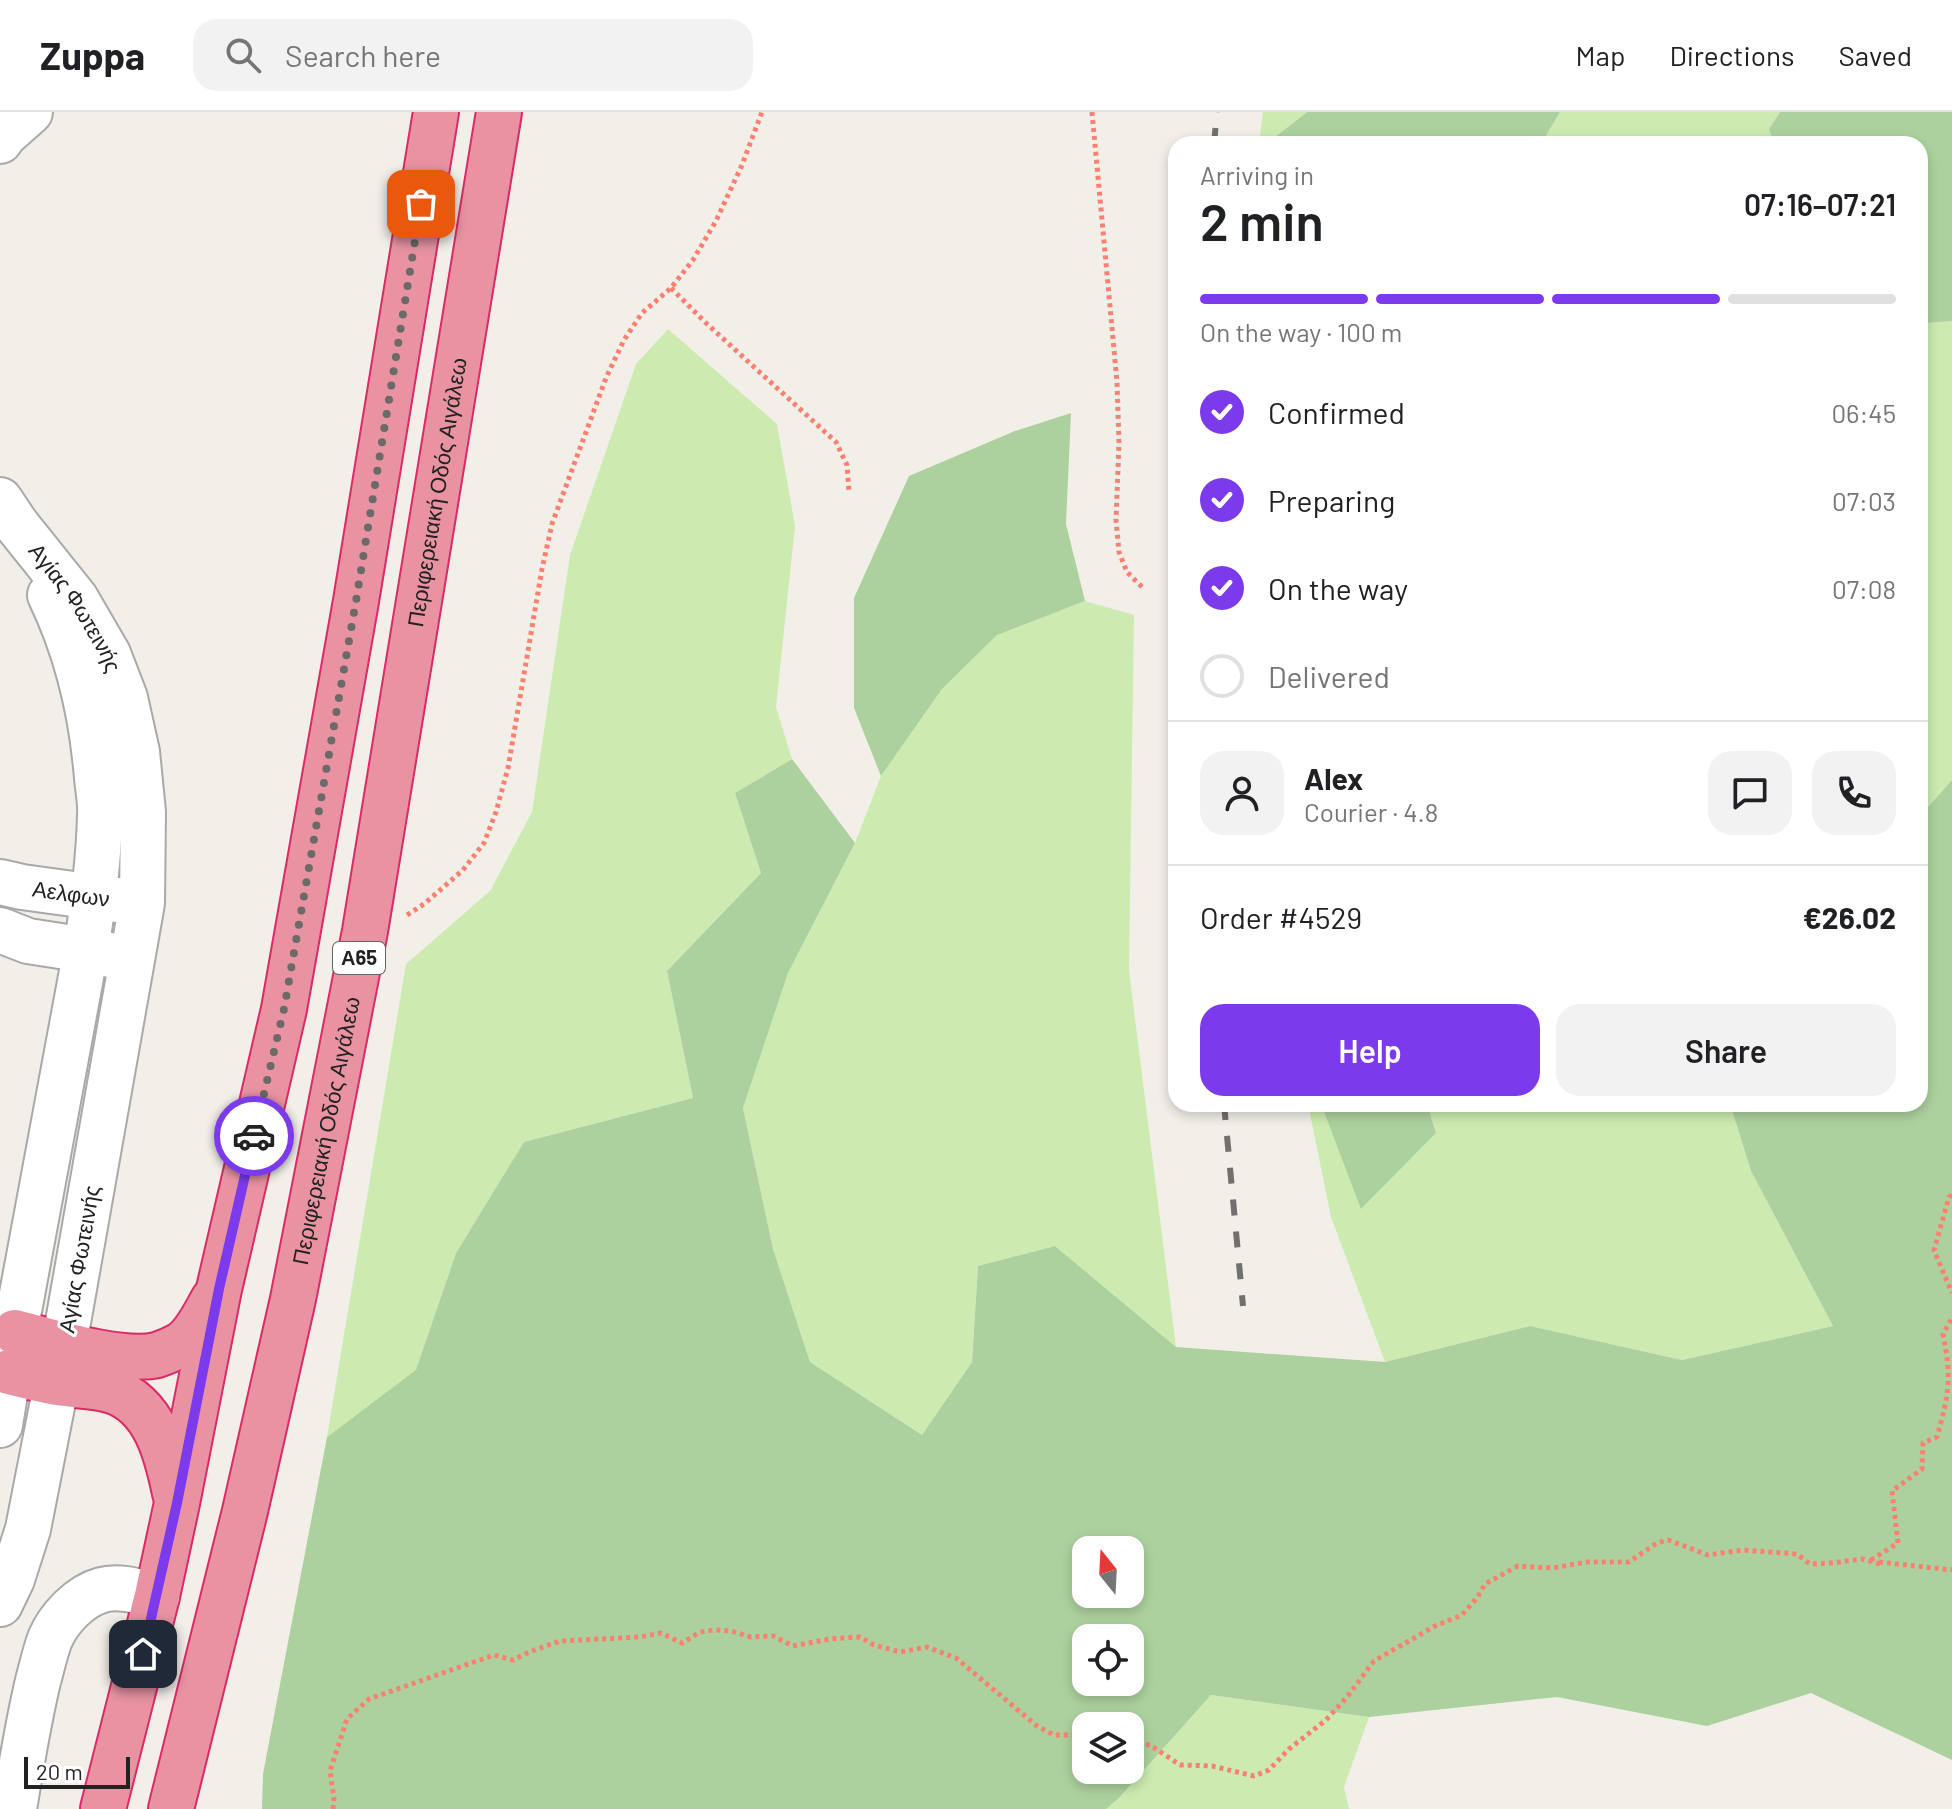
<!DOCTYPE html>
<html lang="en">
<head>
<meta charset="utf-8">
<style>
	body { margin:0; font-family:Barlow,sans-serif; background:#f2f2f2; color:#202124; height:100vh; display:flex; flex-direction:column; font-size:30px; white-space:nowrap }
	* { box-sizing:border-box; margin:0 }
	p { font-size:26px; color:#757577 }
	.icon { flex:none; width:44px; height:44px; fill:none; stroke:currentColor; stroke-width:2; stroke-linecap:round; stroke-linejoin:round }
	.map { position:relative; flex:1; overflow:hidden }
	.details { position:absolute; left:1168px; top:24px; width:760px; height:976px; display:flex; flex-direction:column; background:#fff; border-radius:24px; box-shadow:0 4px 12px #0003 }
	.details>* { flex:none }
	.needle { width:52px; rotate:342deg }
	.controls { position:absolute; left:1072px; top:1424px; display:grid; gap:16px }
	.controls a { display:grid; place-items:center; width:72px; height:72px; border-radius:16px; background:#fff; box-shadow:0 4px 12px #0003; font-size:40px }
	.scale { position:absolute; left:24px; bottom:20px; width:106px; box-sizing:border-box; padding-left:8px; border:4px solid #222; border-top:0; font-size:22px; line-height:28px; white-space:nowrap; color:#222; -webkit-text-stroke:6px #fff; paint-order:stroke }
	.pin { position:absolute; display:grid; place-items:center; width:68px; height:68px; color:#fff; margin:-34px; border-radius:16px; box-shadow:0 4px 12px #0006 }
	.courier { position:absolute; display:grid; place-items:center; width:80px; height:80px; margin:-40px; border:6px solid #7c3aed; border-radius:50%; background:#fff; color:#222; box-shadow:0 2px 10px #0007 }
	.overview em { font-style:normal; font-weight:600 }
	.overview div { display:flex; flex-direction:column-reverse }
	.overview { display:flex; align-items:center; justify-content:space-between; height:136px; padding:0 32px }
	h1 { font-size:52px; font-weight:600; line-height:60px }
	.bar { display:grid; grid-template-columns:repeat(4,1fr); gap:12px 8px; align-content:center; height:96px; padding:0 32px }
	.bar i { height:10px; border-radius:6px; background:#e0e0e0 }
	.bar .active { background:#7c3aed }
	.bar p { grid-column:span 4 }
	.line { display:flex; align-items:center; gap:20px; padding:0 32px; border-top:2px solid #e0e0e0 }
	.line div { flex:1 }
	.round { display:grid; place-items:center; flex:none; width:84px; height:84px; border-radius:24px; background:#f2f2f2 }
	ol { padding:0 32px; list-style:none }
	li { display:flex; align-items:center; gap:24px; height:88px }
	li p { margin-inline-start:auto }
	li .icon { padding:8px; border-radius:50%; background:#7c3aed; color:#fff; stroke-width:4 }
	li:last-child { color:#757577 }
	li i { width:44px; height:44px; border:4px solid #e0e0e0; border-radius:50% }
	.action { display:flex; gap:16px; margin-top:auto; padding:16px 32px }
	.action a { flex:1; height:92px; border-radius:24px; background:#7c3aed; color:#fff; font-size:32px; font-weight:600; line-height:92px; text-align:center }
	.action a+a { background:#f2f2f2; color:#202124 }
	header { display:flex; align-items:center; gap:48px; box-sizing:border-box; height:112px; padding:0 40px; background:#fff; border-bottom:2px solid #e0e0e0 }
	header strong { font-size:38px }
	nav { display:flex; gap:44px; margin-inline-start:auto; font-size:28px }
	.search { width:560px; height:72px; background:#f2f2f2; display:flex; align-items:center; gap:20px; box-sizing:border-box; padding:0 28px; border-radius:24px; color:#757577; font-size:30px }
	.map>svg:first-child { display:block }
</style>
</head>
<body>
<header>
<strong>Zuppa</strong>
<div class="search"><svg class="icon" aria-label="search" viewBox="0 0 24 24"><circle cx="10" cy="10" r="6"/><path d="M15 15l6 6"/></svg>Search here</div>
<nav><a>Map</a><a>Directions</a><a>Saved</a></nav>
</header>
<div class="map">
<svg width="1952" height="1697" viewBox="0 0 1952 1697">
	<rect width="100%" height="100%" fill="#f2efe9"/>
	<!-- grass -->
	<g fill="#cdebb0">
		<polygon points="1263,0 1307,0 1266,32 1259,32"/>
		<polygon points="1560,0 1780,0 1769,17 1774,32 1541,32"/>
		<polygon points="1920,207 1926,211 1952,209 1952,668 1920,704"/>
		<polygon points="668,217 777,312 795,414 776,595 792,647 735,681 761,761 667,859 693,986 524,1030 456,1141 416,1259 327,1325 406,852 490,779 532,700 570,443 636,252"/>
		<polygon points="1085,489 1134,503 1129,858 1176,1235 1055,1134 978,1154 972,1250 922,1323 810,1250 773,1137 743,996 788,861 855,731 881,664 942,577 997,523"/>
		<polygon points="1308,992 1321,992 1362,1096 1436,1021 1427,992 1730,992 1751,1059 1833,1214 1682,1248 1530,1214 1385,1250 1331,1105"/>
		<polygon points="1211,1583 1369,1605 1344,1675 1349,1697 1106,1697 1119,1686"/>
	</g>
	<!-- forest -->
	<g fill="#add19e" fill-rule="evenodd">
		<polygon points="1307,0 1560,0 1541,32 1266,32"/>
		<polygon points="1780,0 1952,0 1952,209 1926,211 1920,207 1920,32 1774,32 1769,17"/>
		<polygon points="1071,301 1066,412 1085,489 997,523 942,577 881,664 854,596 854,486 909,364 1015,319"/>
		<path d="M792 647 855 731 788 861 743 996 773 1137 810 1250 922 1323 972 1250 978 1154 1055 1134 1176 1235 1385 1250 1530 1214 1682 1248 1833 1214 1751 1059 1730 992H1920V704L1952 668V1648L1811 1581 1707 1614 1557 1585 1369 1605 1211 1583 1119 1686 1106 1697H262L263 1662 327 1325 416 1258 456 1141 524 1030 693 986 667 859 761 761 735 681ZM1086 1438H1130V1482H1086ZM1130 1526V1570H1086V1526ZM1130 1614V1658H1086V1614Z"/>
		<polygon points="1321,992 1427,992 1436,1021 1361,1097"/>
	</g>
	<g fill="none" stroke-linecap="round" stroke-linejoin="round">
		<!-- minor casing -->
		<g stroke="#a9a9a9" stroke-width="48">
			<g id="minor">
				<polyline points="0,29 4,23 30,0"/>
				<path id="s1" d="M0 388 16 412 76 487 108 542 125 586 137 640 143 700 142 791 64 1233 28 1417 12 1467 0 1492"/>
				<path id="s2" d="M0 770 22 775 124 789"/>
				<polyline points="0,818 28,829 86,838 115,844"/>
				<path d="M0 1313 15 1220 86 838C93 793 99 748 100 703 101 691 98 678 97 666 92 604 77 539 50 483"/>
				<path d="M14 1697C21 1654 28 1611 38 1569 42 1555 45 1540 50 1527 59 1506 80 1484 102 1478 120 1473 140 1480 157 1484"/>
			</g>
		</g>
		<!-- highway casing -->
		<g stroke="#dc2a67" stroke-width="48">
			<g id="highway">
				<path d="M15 1220C50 1229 122 1251 157 1243 163 1241 173 1237 180 1233 195 1224 204 1204 213 1188"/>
				<path d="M9 1260C25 1264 41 1268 57 1271 75 1274 96 1273 113 1279 155 1293 167 1342 175 1381"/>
				<polyline points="103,1697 157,1484 177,1391 219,1177 284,897 356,489 436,0"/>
				<path id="s3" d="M171 1697 245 1399 293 1187 365 819 499 0"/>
			</g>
		</g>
		<!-- path -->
		<g stroke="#fa8072" stroke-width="5" stroke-dasharray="4 4" stroke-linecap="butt">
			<polyline points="1092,0 1117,270 1119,331 1116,408 1119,440 1127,460 1144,477"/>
			<polyline points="671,176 706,211 836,330 847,353 849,380"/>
			<polyline points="407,803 424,792 463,758 484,731 496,700 508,656 542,457 552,412 606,266 624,228 642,201 671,176 693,148 716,109 742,53 762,0"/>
			<polyline points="1952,1083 1949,1085 1934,1138 1952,1181"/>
			<path d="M1871 1448 1898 1431 1892 1379 1922 1357 1923 1331 1937 1325C1949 1282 1952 1266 1943 1222L1952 1206"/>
			<polyline points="1879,1450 1952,1458"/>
			<polyline points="1130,1630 1150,1633 1180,1653 1212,1654 1254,1664 1269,1658 1289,1637 1326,1608 1347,1585 1374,1549 1435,1514 1462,1503 1477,1486 1485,1472 1518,1454 1553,1456 1587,1450 1629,1450 1657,1431 1668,1428 1708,1443 1743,1438 1797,1442 1810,1452 1830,1451 1863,1447 1880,1452"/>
			<polyline points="333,1697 334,1687 330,1659 347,1607 369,1587 494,1543 513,1548 529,1540 560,1529 640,1525 661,1521 682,1531 700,1520 715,1518 731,1519 751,1525 773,1524 793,1534 830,1527 860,1525 874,1533 900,1540 927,1535 956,1546 1037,1614 1054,1623 1086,1623"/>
		</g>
		<!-- minor -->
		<use href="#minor" stroke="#fff" stroke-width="44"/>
		<!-- highway -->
		<use href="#highway" stroke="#e892a2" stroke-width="44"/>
		<!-- rail -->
		<g stroke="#707070" stroke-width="6" stroke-dasharray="16 16" stroke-linecap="butt">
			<polyline points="1214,32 1217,0"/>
			<polyline points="1224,992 1243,1194"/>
		</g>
	</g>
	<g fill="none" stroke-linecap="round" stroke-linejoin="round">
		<!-- done -->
		<polyline stroke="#6b6a68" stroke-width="8" stroke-dasharray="0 14.4" points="254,1024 284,897 356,489 421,92"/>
		<!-- route -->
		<polyline stroke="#7c3aed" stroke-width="10" points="143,1542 177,1391 219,1177 254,1024"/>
	</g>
	<g text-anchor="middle" stroke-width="6" stroke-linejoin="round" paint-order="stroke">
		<!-- shield labels -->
		<rect fill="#fff" stroke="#646464" stroke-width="2" x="333" y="830" width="52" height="32" rx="6"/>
		<g font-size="20" font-weight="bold" fill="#222">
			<text x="359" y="853">Α65</text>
		</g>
		<!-- street labels -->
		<g font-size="22" fill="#222" stroke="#fff">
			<text dy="8" stroke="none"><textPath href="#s3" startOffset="1344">Περιφερειακή Οδός Αιγάλεω</textPath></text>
			<text dy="8" stroke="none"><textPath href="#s1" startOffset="132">Αγίας Φωτεινής</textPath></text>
			<text dy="8" stroke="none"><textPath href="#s2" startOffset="72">Αελφων</textPath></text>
			<text dy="8" stroke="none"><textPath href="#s3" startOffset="696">Περιφερειακή Οδός Αιγάλεω</textPath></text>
			<text transform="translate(79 1147) rotate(-80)" y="8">Αγίας Φωτεινής</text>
		</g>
	</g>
</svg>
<div class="controls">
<a><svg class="needle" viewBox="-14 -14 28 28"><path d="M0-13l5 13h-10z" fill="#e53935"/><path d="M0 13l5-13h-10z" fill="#757577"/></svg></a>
<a><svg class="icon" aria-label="locate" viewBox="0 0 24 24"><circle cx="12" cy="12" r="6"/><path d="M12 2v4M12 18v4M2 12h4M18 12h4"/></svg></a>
<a><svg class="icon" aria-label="layers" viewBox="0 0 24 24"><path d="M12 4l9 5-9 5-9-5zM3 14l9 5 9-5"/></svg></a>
</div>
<div class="scale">20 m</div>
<div class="pin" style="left:421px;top:92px;background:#ea580c"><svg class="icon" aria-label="bag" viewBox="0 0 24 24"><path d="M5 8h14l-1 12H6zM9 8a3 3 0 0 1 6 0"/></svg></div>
<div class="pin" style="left:143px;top:1542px;background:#1f2937"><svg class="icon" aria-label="home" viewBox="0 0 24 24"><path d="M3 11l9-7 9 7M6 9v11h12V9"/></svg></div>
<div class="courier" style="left:254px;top:1024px"><svg class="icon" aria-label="car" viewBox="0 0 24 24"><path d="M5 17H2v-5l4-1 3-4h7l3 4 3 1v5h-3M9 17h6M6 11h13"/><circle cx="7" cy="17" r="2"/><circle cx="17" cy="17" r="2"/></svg></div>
<section class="details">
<div class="overview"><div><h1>2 min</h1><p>Arriving in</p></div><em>07:16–07:21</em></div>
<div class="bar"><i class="active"></i><i class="active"></i><i class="active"></i><i></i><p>On the way · 100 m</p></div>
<ol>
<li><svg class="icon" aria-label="check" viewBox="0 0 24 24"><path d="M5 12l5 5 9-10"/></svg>Confirmed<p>06:45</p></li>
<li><svg class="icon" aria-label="check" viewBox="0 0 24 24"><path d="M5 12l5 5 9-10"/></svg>Preparing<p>07:03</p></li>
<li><svg class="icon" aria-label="check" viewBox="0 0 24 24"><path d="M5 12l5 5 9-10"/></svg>On the way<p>07:08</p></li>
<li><i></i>Delivered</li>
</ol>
<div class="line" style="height:144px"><a class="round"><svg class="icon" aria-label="person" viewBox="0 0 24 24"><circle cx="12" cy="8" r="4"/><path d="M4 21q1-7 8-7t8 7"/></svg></a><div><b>Alex</b><p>Courier · 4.8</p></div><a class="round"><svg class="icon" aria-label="chat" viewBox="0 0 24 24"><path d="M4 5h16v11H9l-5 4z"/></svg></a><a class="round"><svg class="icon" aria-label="phone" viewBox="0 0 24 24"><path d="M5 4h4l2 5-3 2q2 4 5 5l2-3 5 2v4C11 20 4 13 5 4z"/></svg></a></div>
<div class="line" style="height:104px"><div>Order #4529</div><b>€26.02</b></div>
<div class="action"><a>Help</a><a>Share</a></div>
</section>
</div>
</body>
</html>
